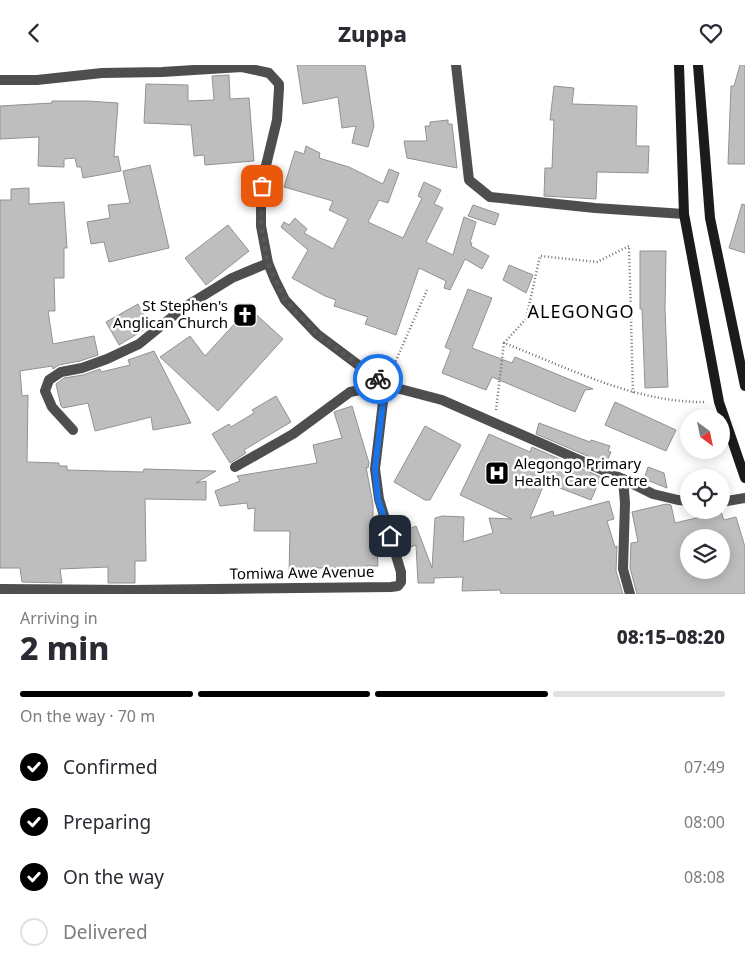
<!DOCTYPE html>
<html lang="en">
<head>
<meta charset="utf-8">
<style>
	body { margin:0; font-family:"Noto Sans",sans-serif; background:#f7f7f7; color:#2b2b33; height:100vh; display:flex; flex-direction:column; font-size:19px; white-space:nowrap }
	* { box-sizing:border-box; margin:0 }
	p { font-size:16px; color:#7c7c81 }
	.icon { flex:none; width:28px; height:28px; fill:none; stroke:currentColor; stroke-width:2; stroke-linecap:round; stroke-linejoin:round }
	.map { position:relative; height:529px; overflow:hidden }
	.details { display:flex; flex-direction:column; background:#fff; flex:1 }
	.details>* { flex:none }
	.needle { width:32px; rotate:147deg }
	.controls { position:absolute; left:680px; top:344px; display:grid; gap:10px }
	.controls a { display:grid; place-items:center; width:50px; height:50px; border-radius:50%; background:#fff; box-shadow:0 2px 12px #0003; font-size:25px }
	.pin { position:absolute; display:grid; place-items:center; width:42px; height:42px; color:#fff; margin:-21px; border-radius:10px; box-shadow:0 2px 8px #0006 }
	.courier { position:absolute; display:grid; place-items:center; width:50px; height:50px; margin:-25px; border:4px solid #1a73e8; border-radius:50%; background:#fff; color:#222; box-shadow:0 1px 6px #0007 }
	.summary em { font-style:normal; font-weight:800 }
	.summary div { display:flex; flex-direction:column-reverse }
	.summary { display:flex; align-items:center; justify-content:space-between; height:85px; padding:0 20px }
	h1 { font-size:32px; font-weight:800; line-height:38px }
	.bar { display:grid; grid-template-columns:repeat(4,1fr); gap:8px 5px; align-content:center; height:60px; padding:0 20px }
	.bar i { height:6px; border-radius:4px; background:#e1e1e2 }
	.bar .active { background:#000 }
	.bar p { grid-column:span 4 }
	ol { padding:0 20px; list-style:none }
	li { display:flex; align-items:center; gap:15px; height:55px }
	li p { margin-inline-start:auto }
	li .icon { padding:5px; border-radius:50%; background:#000; color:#fff; stroke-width:4 }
	li:last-child { color:#7c7c81 }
	li i { width:28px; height:28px; border:2px solid #e1e1e2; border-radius:50% }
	header { display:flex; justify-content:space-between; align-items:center; height:65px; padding:0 20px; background:#fff; font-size:22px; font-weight:800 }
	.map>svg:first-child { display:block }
</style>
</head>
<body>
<header><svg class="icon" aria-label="back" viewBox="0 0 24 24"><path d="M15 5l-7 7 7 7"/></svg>Zuppa<svg class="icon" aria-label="heart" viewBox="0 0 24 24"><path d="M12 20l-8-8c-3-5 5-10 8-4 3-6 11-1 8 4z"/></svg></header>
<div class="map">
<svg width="745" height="529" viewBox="0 0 745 529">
	<rect width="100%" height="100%" fill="#fff"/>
	<!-- building -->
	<g fill="#bebebe" stroke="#929292" fill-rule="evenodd">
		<polygon points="297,0 365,0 374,61 368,82 352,78 356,61 342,63 338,32 303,39"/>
		<polygon points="740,0 745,0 745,99 728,99 731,21 734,21"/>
		<polygon points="229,10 230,34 249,33 254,96 205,100 204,90 194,91 191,60 144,58 146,19 188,20 188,36 214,35 212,11"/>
		<polygon points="554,21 574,23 572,39 637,41 636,81 649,81 648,108 597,107 596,134 544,131 545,103 552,103 554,55 550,55"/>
		<polygon points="52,36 88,36 118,38 114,92 118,91 121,106 83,113 81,102 77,102 75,93 64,94 64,102 38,101 39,72 0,74 0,41 52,38"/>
		<polygon points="448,55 448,59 452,59 457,103 407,93 404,76 427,76 425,61 430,61 430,57"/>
		<polygon points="306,81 320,88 319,93 349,102 383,119 389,104 399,108 388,138 379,135 368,157 403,173 422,133 418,131 424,117 441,125 434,139 443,143 426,177 453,190 464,152 476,157 470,178 472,178 471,181 489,191 482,204 465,194 450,225 444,223 446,216 419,203 396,270 365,259 368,252 334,241 336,235 325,231 292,213 308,185 281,162 284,157 289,160 295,153 307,164 304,168 333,184 348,154 329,145 333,136 284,122 295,86 304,89"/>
		<polygon points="150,100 169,183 109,197 104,177 91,179 87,157 110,153 108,140 130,138 123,106"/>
		<polygon points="29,123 29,139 64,137 67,183 64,183 64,213 54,213 55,246 48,246 53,279 94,271 98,290 80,296 59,300 53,304 52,301 20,306 22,331 28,330 27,397 59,398 59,401 67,401 67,405 143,407 144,404 216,406 196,418 206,416 206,435 145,434 146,496 135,496 135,518 108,518 108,502 60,504 62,518 22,517 20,503 0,503 0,135 11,135 11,124"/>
		<polygon points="742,139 745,140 745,188 729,183"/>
		<polygon points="473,140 499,149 495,160 468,151"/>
		<polygon points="228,160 249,186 206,220 185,193"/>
		<polygon points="640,186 666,186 665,244 668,322 645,323 642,244 640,244"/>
		<polygon points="509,200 533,210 526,228 503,215"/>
		<polygon points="468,224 492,233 472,283 512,298 515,292 593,324 585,325 575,347 492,312 486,325 442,308 451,285 445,282"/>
		<polygon points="138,239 150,261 119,280 106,257"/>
		<polygon points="249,243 283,274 218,346 160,292 190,271 205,291"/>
		<polygon points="154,286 191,358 153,365 151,352 95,366 88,338 63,343 61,341 56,319 64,313 83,310 100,304 101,307 130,300 128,295"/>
		<polygon points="276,331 291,357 244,385 246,388 230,398 212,369 229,359 231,362 254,348 252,345"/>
		<polygon points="615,337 676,365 666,386 605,360"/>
		<polygon points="352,341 369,398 368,403 366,402 373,439 373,468 380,468 380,484 377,484 378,501 364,501 364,505 337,506 337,503 301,503 301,510 289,510 290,466 254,466 255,443 248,444 247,438 220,441 215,426 240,416 237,411 317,398 313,380 342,373 334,347"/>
		<polygon points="539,358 590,377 591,375 610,381 608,386 611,387 606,399 536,369"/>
		<polygon points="425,361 461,380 430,435 425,435 394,417"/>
		<polygon points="489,369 530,387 532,382 601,412 591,435 544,417 544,419 530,453 553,446 554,451 609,436 614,454 607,456 615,482 617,481 616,506 623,529 501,529 500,525 462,526 463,512 434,513 434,518 418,518 416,480 411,482 404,466 416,461 432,503 435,453 442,451 464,452 463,477 493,468 489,453 512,454 460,430"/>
		<polygon points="648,402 664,408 667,423 644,414"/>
		<path d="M666 439 671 440 675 458 721 447 724 455 736 452 745 482V529H637L630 503 631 478 638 477 632 447ZM689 472H721V505H689Z"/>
	</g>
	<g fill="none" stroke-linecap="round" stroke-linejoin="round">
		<!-- path -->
		<g stroke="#707070" stroke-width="2.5" stroke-dasharray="1 2.5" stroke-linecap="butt">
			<polyline points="504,278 526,254 540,191 597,197 629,181 633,328"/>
			<polyline points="390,309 427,225"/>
			<path d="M496 345 504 278C569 303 635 338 706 337"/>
		</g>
		<!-- street -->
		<g stroke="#4e4e4e" stroke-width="10">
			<polyline points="456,0 469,115 490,132 595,143 684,149"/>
			<polyline points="0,15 37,15 102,8 162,7 242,2 269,8 279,19 279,23 277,55 261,121 261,161 268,198 275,215 285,235 317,269 385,320 442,335 623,414 653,429 678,435 689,436"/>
			<polyline points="73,365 52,342 45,326 49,315 61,307 82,303 107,294 139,279 183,243 232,213 268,198"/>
			<polyline points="623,414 625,438 623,504 630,529"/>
			<polyline points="721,437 745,433"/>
			<polyline points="0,524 131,525 391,522 398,521 401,517 401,507 379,434 375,404 385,320 350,327 293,369 235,402"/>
		</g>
		<!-- secondary -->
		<g stroke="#1b1b1b" stroke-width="10">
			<polyline points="679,0 684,149 719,337 745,413"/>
			<polyline points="698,0 710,153 745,321"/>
		</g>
	</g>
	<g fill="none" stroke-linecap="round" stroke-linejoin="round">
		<!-- done -->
		<polyline stroke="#595959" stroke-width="5" stroke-dasharray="0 9" points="262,121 261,161 268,198 285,235 317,269 378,314"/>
		<!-- route -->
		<polyline stroke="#1a73e8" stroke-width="6" points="378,314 385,320 375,404 378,434 390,471"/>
	</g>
	<!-- icons -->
	<defs>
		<g id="church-square" transform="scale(1.25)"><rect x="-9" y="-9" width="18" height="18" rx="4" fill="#000" stroke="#fff"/><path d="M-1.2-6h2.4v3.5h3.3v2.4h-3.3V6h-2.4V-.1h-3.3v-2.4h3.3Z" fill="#fff"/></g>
		<g id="hospital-square" transform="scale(1.25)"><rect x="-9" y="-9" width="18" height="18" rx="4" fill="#000" stroke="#fff"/><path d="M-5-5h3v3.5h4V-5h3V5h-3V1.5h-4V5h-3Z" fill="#fff"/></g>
	</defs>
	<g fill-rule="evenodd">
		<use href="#church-square" x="245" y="250"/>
		<use href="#hospital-square" x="497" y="408"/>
	</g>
	<g text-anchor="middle" stroke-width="5" stroke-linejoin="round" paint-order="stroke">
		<!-- poi labels -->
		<g font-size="15" fill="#000" stroke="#fff" text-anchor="end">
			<text x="228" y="246">St Stephen's<tspan x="228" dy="17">Anglican Church</tspan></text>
			<text x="514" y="404" text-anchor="start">Alegongo Primary<tspan x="514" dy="17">Health Care Centre</tspan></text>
		</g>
		<!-- street labels -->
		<g font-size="15" fill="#000" stroke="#fff">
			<text transform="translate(302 508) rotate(-1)" y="5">Tomiwa Awe Avenue</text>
		</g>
		<!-- quarter labels -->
		<g font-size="18" letter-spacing="1" fill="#000" stroke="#fff">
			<text x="581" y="253">ALEGONGO</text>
		</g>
	</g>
</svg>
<div class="controls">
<a><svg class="needle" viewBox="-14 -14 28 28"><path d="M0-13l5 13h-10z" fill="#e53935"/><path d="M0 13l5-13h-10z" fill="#7c7c81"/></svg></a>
<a><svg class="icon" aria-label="locate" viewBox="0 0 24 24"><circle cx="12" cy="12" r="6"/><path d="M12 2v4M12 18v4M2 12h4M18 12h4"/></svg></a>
<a><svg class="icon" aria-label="layers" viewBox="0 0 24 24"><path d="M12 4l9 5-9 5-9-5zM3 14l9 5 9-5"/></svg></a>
</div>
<div class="pin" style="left:262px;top:121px;background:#ea580c"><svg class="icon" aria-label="bag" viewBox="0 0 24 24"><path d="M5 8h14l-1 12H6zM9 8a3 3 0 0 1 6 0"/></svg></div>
<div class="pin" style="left:390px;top:471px;background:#1f2937"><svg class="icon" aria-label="home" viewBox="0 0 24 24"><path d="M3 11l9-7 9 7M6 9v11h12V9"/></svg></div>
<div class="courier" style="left:378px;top:314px"><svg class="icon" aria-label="bike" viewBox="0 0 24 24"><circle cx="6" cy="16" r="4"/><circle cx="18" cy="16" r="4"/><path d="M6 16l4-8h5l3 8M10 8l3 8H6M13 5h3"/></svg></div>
</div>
<section class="details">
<div class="summary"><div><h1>2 min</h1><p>Arriving in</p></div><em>08:15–08:20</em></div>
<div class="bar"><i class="active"></i><i class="active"></i><i class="active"></i><i></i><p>On the way · 70 m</p></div>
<ol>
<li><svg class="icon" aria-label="check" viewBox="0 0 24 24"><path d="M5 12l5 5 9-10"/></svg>Confirmed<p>07:49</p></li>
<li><svg class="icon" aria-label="check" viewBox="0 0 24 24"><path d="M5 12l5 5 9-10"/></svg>Preparing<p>08:00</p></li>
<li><svg class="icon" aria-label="check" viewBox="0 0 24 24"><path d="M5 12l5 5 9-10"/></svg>On the way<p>08:08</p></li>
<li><i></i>Delivered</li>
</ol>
</section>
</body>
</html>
